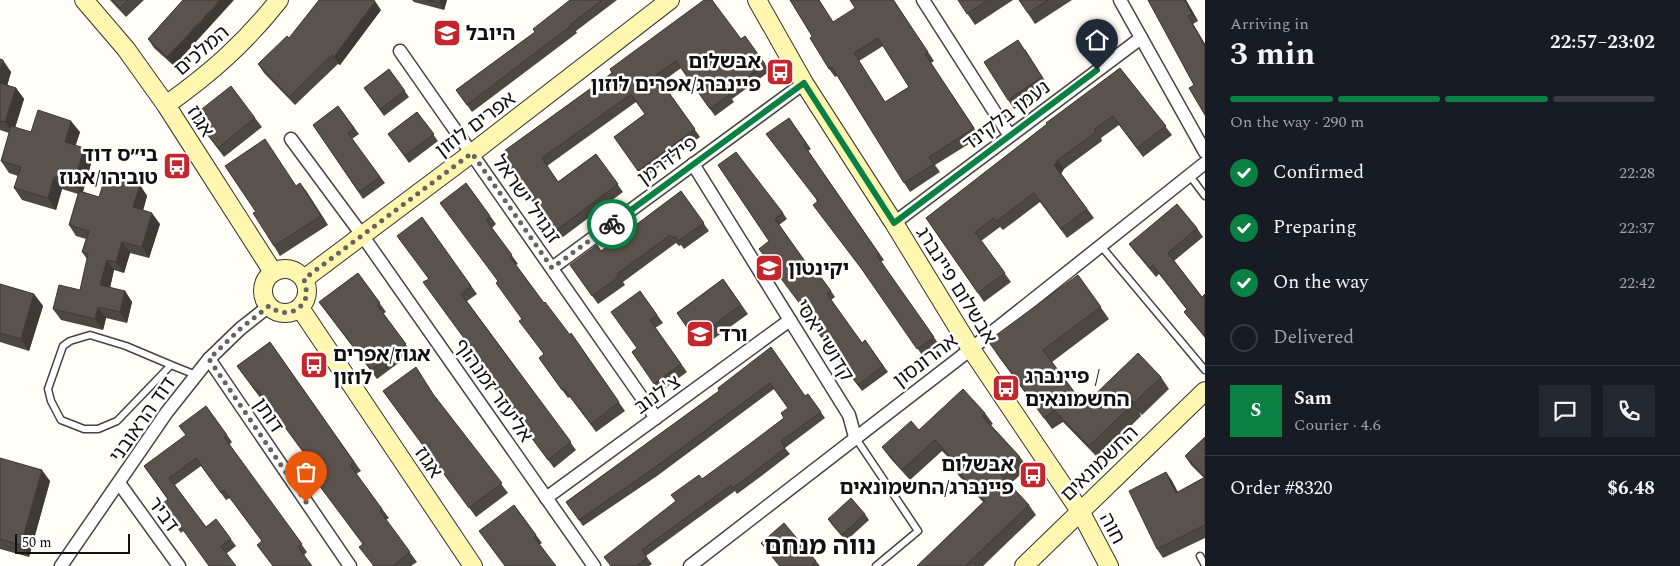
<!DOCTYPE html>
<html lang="en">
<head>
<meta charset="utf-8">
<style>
	body { margin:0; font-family:Spectral,"Noto Sans Hebrew",serif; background:#242831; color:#f1f3f6; height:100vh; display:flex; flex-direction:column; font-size:19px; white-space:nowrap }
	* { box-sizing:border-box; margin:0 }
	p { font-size:16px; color:#9ea1a6 }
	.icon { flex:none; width:28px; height:28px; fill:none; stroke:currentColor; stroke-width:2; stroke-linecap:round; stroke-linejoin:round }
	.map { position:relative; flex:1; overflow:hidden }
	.details { display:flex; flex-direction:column; background:#171b24; width:475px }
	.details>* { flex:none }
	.scale { position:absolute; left:15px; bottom:12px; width:115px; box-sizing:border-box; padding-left:5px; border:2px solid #111; border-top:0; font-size:14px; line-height:18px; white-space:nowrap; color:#111; -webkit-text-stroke:4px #fff; paint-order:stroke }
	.pin { position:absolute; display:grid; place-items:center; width:42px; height:42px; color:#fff; margin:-51px -21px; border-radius:50% 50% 50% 0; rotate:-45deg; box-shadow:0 0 5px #0007 }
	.pin .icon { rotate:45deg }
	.courier { position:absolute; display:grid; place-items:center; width:50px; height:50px; margin:-25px; border:4px solid #0b8043; border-radius:50%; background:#fff; color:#222; box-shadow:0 1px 6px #0007 }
	.summary em { font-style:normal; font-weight:700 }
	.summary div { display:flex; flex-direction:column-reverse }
	.summary { display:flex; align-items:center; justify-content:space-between; height:85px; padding:0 25px }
	h1 { font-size:32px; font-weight:700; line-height:38px }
	.bar { display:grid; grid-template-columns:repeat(4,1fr); gap:8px 5px; align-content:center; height:60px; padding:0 25px }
	.bar i { height:6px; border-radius:4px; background:#363941 }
	.bar .selected { background:#0b8043 }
	.bar p { grid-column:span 4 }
	.line { display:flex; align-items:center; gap:12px; padding:0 25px; border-top:1px solid #363941 }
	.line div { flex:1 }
	.round { display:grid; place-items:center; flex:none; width:52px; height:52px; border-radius:0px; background:#242831 }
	ol { padding:0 25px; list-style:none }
	li { display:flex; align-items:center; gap:15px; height:55px }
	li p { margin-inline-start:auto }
	li .icon { padding:5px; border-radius:50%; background:#0b8043; color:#fff; stroke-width:4 }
	li:last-child { color:#9ea1a6 }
	li i { width:28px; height:28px; border:2px solid #363941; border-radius:50% }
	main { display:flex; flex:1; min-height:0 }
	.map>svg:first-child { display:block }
</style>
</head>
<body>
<main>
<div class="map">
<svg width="1205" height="566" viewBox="0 0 1205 566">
	<rect width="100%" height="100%" fill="#fffdf5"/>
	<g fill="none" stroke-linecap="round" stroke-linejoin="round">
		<!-- lane casing -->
		<g stroke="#444" stroke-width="9">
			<g id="lane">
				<polyline points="1190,176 1205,196"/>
				<polyline points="1101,246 1205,370"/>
				<polyline points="171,365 117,421 98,429 84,429 61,420 51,401 48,389 63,346 70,341 90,335 126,346 171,365 196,375"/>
				<polyline points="855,437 918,531 876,566"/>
				<polyline points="1200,556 1205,565"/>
			</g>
		</g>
		<!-- street casing -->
		<g stroke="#444" stroke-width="15">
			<g id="street">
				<polyline points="923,0 1010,136"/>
				<polyline points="1120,0 1205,152"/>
				<polyline points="400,51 656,418"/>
				<polyline points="291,139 362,235 594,566"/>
				<polyline points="693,164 849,415 855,437"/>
				<polyline points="894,223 1141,38"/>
				<polyline points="552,268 804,83"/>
				<polyline points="209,359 350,566"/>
				<polyline points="119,483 179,566"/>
				<polyline points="546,498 790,320"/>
				<polyline points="61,566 167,412 209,359 240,329 269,306"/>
				<polyline points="690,566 971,349 1205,163"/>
			</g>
		</g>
		<!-- secondary casing -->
		<g stroke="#333" stroke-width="20">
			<g id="secondary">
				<polyline points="84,0 126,49 166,105 273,272"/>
				<polyline points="757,0 804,83 894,223 971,349 1080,511 1109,566"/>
				<path d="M166 105C211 73 245 43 279 0"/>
				<circle cx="285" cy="291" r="22"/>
				<polyline points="304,279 472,153 670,0"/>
				<polyline points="300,308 473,566"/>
				<polyline points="1024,566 1205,391"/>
			</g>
		</g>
		<!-- lane -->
		<use href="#lane" stroke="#fff" stroke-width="6"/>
		<!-- street -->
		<use href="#street" stroke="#fff" stroke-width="12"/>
		<!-- secondary -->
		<use href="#secondary" stroke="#fff6b0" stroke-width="18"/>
	</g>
	<!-- wall -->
	<g fill="#4d4742" fill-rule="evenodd">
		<polygon points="110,0 144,0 126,17"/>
		<polygon points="183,0 174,66 154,48 148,39"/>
		<polygon points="412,0 447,0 444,10 414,2"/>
		<polygon points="570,0 617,0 576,31 577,33 472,112 456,90 535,32"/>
		<path d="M790 0H819L833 22 894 0 934 61 931 63 980 137 935 165 940 172 910 192 837 76 835 77 829 69 812 36ZM883 46 909 87 885 102 859 61Z"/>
		<polygon points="958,0 1013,0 975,25"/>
		<polygon points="1019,0 1072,0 1035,24"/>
		<polygon points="1148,0 1186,0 1198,21 1193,24 1205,44 1205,116 1189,88 1194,85"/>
		<polygon points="381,10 340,65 338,64 295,105 264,73 258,64 289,38"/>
		<polygon points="745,36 770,71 732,99 734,102 715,116 681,68 662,82 700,137 644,178 614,137 645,114 636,102 547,166 558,182 596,154 623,192 559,240 500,154 612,73 741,39"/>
		<polygon points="1025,49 1049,87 1014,109 1008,100"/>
		<polygon points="0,59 11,72 7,85 16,88 24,99 15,128 31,132 80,132 75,146 84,148 92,160 83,192 99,197 140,185 147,196 143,210 160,224 149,258 130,253 124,273 114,270 110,288 125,291 132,302 127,323 106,318 103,330 61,320 53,309 80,290 87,259 82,252 86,239 76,236 69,225 78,194 62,189 56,210 22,200 14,188 18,176 9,173 1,161 9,133 0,130"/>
		<polygon points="1120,68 1172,135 1143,157 1119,125 1101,138 1102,141 1064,169 1061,173 1094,218 1067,238 1040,202 1003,230 1000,227 981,241 1011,282 984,302 926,218"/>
		<polygon points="389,69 409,97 384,116 364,88"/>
		<polygon points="338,106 359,134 352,139 385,183 363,199 313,125"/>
		<polygon points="417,112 438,141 409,163 388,134"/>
		<polygon points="193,116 255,118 262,127 224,157"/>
		<polygon points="789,118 811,149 808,151 884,260 881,262 938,343 922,355 865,273 817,202"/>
		<polygon points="718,165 783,213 787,219 779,225 809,267 831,291 835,297 831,300 862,343 865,340 888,372 862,391 817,332 815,324 769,241"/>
		<polygon points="300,183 328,225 280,256 274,246 296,186"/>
		<polygon points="466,183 496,224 492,228 518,264 516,265 544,303 570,335 571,333 625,411 596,432 570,397 568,398 539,358 544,354 522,319"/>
		<polygon points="681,191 709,231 684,249 681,245 679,246 676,243 623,282 625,285 598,304 570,265 601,251"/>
		<polygon points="422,217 477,294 467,301 576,450 554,468 479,367 477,356 428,279"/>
		<polygon points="1197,228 1203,237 1174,261 1202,297 1205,294 1205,338 1184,312 1187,310 1159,274 1156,277 1135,252 1129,244"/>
		<polygon points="358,273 386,312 383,314 412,353 377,379 319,302"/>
		<polygon points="1078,275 1109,319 1052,362 1084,405 1161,377 1169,389 1142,415 1139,412 1141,416 1098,458 1063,422 1052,429 996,353"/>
		<polygon points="723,279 748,314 701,348 677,313"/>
		<polygon points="0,284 34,294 43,306 29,351 0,342 0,343"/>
		<polygon points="640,291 663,323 655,328 687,372 660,392 632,352 637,348"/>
		<polygon points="270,342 361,471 356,474 389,518 386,520 417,562 411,566 373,566 363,544 298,457 304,453 263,398 261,399 237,366"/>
		<polygon points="771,347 805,396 808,394 825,418 785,448 790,454 756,480 737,494 735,491 646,556 652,564 649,566 611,566 676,501 784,418 788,408 774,389 657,476 583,526 566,502 719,391"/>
		<polygon points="383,391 436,398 508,493 476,517"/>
		<polygon points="206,406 232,442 229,445 307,552 304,555 262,541 230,498 226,500 201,466 175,485 206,527 216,519 236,546 226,554 183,531 181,533 161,505 168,500 144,466 186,435"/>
		<polygon points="985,413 993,424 991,425 1020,457 1028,468 1010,484 1029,505 1036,515 983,566 917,566 983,502 959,476 952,465 954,463 942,451 910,480 890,458 882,447 919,430"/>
		<polygon points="1205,437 1205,538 1163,558 1157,549 1166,472 1172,481 1178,492 1204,478 1191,465 1185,456"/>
		<polygon points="0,458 50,481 29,557 0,549"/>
		<polygon points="514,505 542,543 505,566"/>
		<polygon points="865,514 869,520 846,541 832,525 828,519"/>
		<polygon points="761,543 816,561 820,566 779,566"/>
	</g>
	<!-- shaded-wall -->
	<g fill="#3f3936">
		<polygon points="220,0 234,0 174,66 167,57"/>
		<polygon points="441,0 447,0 444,10 440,3"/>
		<polygon points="1185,0 1186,0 1198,21 1192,14"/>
		<polygon points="375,1 381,10 340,65 334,57"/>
		<polygon points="1188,16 1193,24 1205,44 1205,46"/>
		<polygon points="3,60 11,72 5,94 0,87 0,70"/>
		<polygon points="16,88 24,99 13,134 5,122"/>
		<polygon points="71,121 80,132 73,154 65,142"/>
		<polygon points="84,148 92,160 82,195 74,183"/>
		<polygon points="1058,160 1064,169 1061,174 1054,165"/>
		<polygon points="54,177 62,189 56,210 48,198"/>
		<polygon points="300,183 307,192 328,225 321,216"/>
		<polygon points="140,185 147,196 141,218 133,207"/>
		<polygon points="152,213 160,224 149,258 142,247"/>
		<polygon points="122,242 130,253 124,273 116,262"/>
		<polygon points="107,260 114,270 108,296 100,285"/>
		<polygon points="125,291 132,302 127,323 120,312"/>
		<polygon points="34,294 43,306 29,351 21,339"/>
		<polygon points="98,307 106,318 103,330 95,319"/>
		<polygon points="1131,400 1139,412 1141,416 1133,404"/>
		<polygon points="42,470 50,481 29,557 21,545"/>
		<polygon points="1166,472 1172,481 1182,502 1176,493"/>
	</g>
	<!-- building -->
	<g fill="#5a524d" stroke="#3f3936" fill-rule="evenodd">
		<polygon points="112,0 128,0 120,8"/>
		<polygon points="183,0 220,0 167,57 148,39"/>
		<polygon points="319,0 373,0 375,1 334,57 332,55 289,97 258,64 287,36 289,38"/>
		<polygon points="426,0 441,0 440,3"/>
		<polygon points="570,0 602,0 571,24 572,25 467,105 456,90 535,32 533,29"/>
		<polygon points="704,0 712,0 741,39 745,36 765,64 727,92 729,95 710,109 676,61 656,75 695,129 638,171 614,137 645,114 631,94 542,158 558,182 596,154 618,184 554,232 500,154 612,73 610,69"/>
		<path d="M790 0H819L833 22 855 8 850 0H893L928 52 925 54 974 128 929 157 934 164 904 183 832 67 829 69 810 38 812 36ZM878 38 909 87 885 102 854 53Z"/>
		<polygon points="958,0 988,0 967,14"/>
		<polygon points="1019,0 1048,0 1028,13"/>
		<polygon points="1148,0 1185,0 1192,14 1188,16 1205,46 1205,113 1204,113 1189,88 1194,85"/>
		<polygon points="1018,40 1042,77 1008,100 984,62"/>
		<polygon points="0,59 3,60 0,70"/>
		<polygon points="1120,68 1166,126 1137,148 1113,116 1094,130 1096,132 1058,160 1054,165 1087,209 1061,229 1034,193 997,221 994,218 975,232 1005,273 978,293 926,218 1047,124 1046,123"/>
		<polygon points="389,69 405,91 380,109 364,88"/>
		<polygon points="0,83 16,88 5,122 0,121"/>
		<polygon points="231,86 255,118 218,148 193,116"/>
		<polygon points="338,106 354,128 348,133 380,177 359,192 313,125"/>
		<polygon points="38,110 71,121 65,142 84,148 74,183 54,177 48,198 14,188 21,167 1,161 11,126 31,132"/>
		<polygon points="417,112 434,134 405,156 388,134"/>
		<polygon points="789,118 806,143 804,145 879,254 877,256 934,337 917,349 861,268 813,205 818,201 766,134"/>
		<polygon points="265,139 296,186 300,183 321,216 274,246 253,213 256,212 225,166"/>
		<polygon points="736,152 783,213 775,219 809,267 812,265 831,291 827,294 862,343 865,340 883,366 858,385 813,326 815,324 759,249 769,241 718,165"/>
		<polygon points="106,175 140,185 133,207 152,213 142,247 122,242 116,262 107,260 100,285 125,291 120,312 98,307 95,319 53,309 59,285 80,290 88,254 82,252 89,231 69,225 79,191 99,197"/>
		<polygon points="466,183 490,216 486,220 512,255 510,257 544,303 545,302 570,335 571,333 619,402 591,424 564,389 562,390 539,358 544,354 519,321 522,319 496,283 498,281 440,203"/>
		<polygon points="681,191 704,223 678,241 675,236 673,238 670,235 617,274 619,277 592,296 570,265 597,245 601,251"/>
		<polygon points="1177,204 1197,228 1168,253 1202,297 1205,294 1205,334 1204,335 1184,312 1187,309 1153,265 1150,268 1129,244"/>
		<polygon points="422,217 471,286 461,294 571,442 548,460 473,359 477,356 423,282 429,279 397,236"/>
		<polygon points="358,273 380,303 377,305 406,344 371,370 319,302"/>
		<polygon points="1078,275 1101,307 1043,350 1084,405 1138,353 1161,377 1134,403 1131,400 1133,404 1089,446 1054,410 1044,418 988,341"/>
		<polygon points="723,279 741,305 695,339 677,313"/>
		<polygon points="0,284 34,294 21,339 0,333"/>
		<polygon points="640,291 657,315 650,320 681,364 654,384 632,352 637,348 611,312"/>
		<polygon points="270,342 354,462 350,465 382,509 380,511 410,552 393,566 374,566 359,547 363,544 298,457 304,453 257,389 255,390 237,366"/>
		<polygon points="771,347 805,396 808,394 821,412 781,441 785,448 752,474 733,488 731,485 642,550 647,558 636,566 611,566 604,557 676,501 671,495 699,475 702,479 747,446 784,418 781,413 788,408 770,383 653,469 579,520 566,502 719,391 718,388"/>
		<polygon points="416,367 433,394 502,483 469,508 383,391"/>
		<polygon points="963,389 985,413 982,416 1020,457 1001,475 1029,505 965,566 917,566 985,501 952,465 955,462 935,440 902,470 882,447 911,421 919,430"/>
		<polygon points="206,406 227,435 224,437 302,544 298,547 312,566 273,566 257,545 262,541 224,490 221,493 196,458 169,478 206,527 216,519 231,539 221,546 236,566 209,566 178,523 176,525 161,505 168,499 144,466 186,435 179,426"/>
		<polygon points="1205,437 1205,477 1185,456"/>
		<polygon points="0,458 42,470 21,545 0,539"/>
		<polygon points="1166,472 1176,493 1205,477 1205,525 1157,549 1129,491"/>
		<polygon points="851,498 865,514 842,535 828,519"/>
		<polygon points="514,505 536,535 534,537 556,566 505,566 479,531"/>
		<polygon points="784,523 816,561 811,566 780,566 761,543"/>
	</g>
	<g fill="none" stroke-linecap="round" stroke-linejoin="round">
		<!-- done -->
		<path stroke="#646461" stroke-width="5" stroke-dasharray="0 9" d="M306 502 209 359 240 329 269 306C284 318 302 313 307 294L304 279 472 153 552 268 612 224"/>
		<!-- route -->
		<polyline stroke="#0b8043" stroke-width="6" points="612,224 804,83 894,223 1097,70"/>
	</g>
	<!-- icons -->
	<defs>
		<g id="school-square" transform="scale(1.4375)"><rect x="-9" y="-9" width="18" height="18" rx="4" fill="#c4262e" stroke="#fff"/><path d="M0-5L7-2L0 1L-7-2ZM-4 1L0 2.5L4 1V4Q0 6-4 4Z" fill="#fff"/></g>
		<g id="bus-square" transform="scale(1.4375)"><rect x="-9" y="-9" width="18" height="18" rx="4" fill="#c4262e" stroke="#fff"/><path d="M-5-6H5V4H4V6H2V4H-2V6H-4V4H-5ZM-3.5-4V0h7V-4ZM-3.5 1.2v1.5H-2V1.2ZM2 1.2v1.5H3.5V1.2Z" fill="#fff"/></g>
	</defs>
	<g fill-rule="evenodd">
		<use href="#school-square" x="447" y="33"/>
		<use href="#bus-square" x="780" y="72"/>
		<use href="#bus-square" x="177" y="166"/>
		<use href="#school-square" x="769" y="268"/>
		<use href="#school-square" x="700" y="334"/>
		<use href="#bus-square" x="314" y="365"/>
		<use href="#bus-square" x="1006" y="388"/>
		<use href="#bus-square" x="1033" y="475"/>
	</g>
	<g text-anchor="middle" stroke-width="5" stroke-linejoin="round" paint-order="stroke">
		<!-- poi labels -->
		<g font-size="20" font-weight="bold" fill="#111" stroke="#fff" text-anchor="start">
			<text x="466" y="40">היובל</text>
			<text x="761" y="68" text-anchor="end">אבשלום<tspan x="761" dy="23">פיינברג/אפרים לוזון</tspan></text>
			<text x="158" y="161" text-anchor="end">בי״ס דוד<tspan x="158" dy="23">טוביהו/אגוז</tspan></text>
			<text x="788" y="275">יקינטון</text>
			<text x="719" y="341">ורד</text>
			<text x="333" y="361">אגוז/אפרים<tspan x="333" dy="23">לוזון</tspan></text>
			<text x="1025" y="383">פיינברג /<tspan x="1025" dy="23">החשמונאים</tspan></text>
			<text x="1014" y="471" text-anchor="end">אבשלום<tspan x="1014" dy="23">פיינברג/החשמונאים</tspan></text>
		</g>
		<!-- street labels -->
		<g font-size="20" fill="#111" stroke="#fff">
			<text transform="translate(201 50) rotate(-41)" y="7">המלכים</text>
			<text transform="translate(1006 115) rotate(-37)" y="7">נעמן בלקינד</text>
			<text transform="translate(201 121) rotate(58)" y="7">אגוז</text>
			<text transform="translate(475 124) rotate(-37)" y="7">אפרים לוזון</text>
			<text transform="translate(667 160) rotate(-36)" y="7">פילדרמן</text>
			<text transform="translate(527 199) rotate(55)" y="7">זנגויל ישראל</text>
			<text transform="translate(957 285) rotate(58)" y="7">אבשלום פיינברג</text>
			<text transform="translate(825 340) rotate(58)" y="7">קדושי יאסי</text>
			<text transform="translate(925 360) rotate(-37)" y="7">אהרונסון</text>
			<text transform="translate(494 390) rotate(55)" y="7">אליעזר זמנהוף</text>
			<text transform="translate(657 394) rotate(-36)" y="7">צ'לנוב</text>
			<text transform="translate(269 415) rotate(56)" y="7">דותן</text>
			<text transform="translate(142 419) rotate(-55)" y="7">דוד הראובני</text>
			<text transform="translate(429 462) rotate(56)" y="7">אגוז</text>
			<text transform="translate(1099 463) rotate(-44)" y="7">החשמונאים</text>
			<text transform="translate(164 514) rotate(54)" y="7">דביר</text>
			<text transform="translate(1113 528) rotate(62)" y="7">חוה</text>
		</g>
		<!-- district labels -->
		<g font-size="25" font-weight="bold" fill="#111" stroke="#fff">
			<text x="820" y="554">נווה מנחם</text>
		</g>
	</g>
</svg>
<div class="scale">50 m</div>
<div class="pin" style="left:306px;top:502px;background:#ea580c"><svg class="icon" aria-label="bag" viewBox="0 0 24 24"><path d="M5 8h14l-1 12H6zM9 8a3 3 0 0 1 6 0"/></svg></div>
<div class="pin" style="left:1097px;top:70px;background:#1f2937"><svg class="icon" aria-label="home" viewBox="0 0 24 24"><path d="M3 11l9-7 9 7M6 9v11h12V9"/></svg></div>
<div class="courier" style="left:612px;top:224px"><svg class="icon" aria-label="bike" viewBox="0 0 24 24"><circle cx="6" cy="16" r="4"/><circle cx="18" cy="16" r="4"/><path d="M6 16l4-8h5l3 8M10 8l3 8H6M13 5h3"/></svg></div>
</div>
<section class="details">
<div class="summary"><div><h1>3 min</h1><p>Arriving in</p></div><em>22:57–23:02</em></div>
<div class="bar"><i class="selected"></i><i class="selected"></i><i class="selected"></i><i></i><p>On the way · 290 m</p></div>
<ol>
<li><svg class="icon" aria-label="check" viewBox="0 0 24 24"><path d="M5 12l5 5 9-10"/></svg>Confirmed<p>22:28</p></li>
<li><svg class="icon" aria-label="check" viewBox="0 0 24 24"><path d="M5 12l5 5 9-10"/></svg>Preparing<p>22:37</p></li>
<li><svg class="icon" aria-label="check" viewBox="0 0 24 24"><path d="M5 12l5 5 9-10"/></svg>On the way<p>22:42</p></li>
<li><i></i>Delivered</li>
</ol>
<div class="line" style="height:90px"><b class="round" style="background:#0b8043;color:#fff">S</b><div><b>Sam</b><p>Courier · 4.6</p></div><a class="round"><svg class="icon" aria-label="chat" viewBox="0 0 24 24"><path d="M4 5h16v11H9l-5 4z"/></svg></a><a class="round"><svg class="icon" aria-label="phone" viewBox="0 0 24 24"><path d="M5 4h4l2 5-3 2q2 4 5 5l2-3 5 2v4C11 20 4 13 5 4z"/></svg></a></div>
<div class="line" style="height:65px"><div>Order #8320</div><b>$6.48</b></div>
</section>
</main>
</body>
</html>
